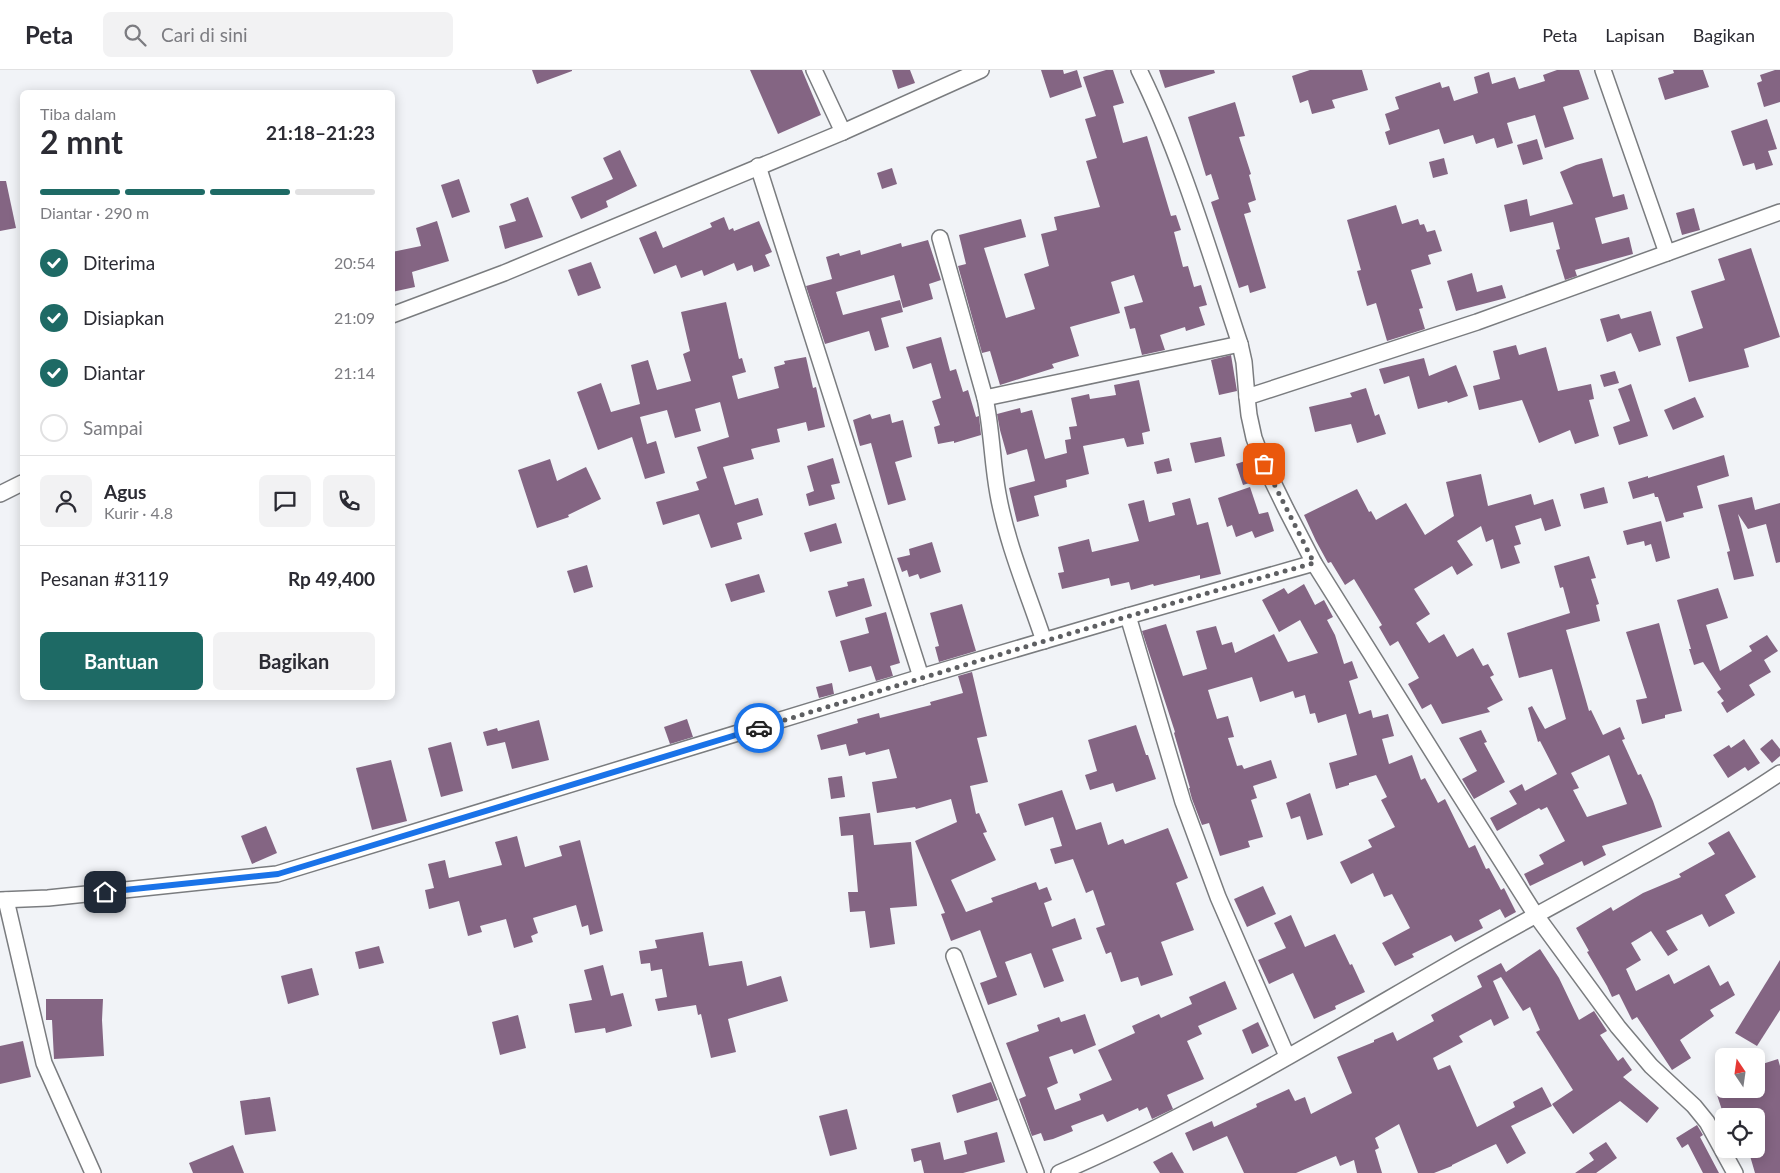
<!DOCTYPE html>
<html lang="id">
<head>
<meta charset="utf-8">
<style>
	body { margin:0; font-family:Lato,sans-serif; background:#f2f2f3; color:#2b2b33; height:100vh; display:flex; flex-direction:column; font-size:19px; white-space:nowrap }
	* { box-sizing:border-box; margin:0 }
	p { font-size:16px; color:#7c7c81 }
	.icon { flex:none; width:28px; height:28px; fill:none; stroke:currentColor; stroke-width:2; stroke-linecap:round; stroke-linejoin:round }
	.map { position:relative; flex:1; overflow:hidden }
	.drawer { position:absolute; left:20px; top:20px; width:375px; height:610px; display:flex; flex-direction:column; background:#fff; border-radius:8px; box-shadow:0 2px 12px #0003 }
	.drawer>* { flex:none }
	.needle { width:32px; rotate:347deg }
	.fabs { position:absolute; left:1715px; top:978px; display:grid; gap:10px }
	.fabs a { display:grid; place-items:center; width:50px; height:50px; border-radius:8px; background:#fff; box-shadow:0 2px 12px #0003; font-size:25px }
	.pin { position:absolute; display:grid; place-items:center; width:42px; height:42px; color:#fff; margin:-21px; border-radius:10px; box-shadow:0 2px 8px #0006 }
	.courier { position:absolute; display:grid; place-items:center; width:50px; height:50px; margin:-25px; border:4px solid #1a73e8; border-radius:50%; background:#fff; color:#222; box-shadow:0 1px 6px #0007 }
	.headline em { font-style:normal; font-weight:700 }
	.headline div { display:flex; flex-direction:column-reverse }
	.headline { display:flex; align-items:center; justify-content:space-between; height:85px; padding:0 20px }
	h1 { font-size:32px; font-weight:700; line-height:38px }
	.bar { display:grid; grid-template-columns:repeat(4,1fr); gap:8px 5px; align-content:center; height:60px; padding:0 20px }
	.bar i { height:6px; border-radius:4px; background:#e1e1e2 }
	.bar .on { background:#1e6a65 }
	.bar p { grid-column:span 4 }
	.line { display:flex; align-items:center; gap:12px; padding:0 20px; border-top:1px solid #e1e1e2 }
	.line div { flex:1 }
	.round { display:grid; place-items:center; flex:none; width:52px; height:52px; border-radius:8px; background:#f2f2f3 }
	ol { padding:0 20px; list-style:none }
	li { display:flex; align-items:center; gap:15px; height:55px }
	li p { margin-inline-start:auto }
	li .icon { padding:5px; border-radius:50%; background:#1e6a65; color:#fff; stroke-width:4 }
	li:last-child { color:#7c7c81 }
	li i { width:28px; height:28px; border:2px solid #e1e1e2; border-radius:50% }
	.cta { display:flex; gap:10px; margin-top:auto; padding:10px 20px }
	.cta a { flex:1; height:58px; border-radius:8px; background:#1e6a65; color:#fff; font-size:20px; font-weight:700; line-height:58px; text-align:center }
	.cta a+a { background:#f2f2f3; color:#2b2b33 }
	header { display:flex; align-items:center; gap:30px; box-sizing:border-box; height:70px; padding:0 25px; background:#fff; border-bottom:1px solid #e1e1e2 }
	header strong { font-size:24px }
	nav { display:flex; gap:28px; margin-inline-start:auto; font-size:18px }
	.search { width:350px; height:45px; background:#f2f2f3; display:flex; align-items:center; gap:12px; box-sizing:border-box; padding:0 18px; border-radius:8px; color:#7c7c81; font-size:19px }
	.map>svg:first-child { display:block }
</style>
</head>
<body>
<header>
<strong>Peta</strong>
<div class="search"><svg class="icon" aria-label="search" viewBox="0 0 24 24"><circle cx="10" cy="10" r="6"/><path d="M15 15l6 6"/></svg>Cari di sini</div>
<nav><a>Peta</a><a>Lapisan</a><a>Bagikan</a></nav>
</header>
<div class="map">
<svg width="1780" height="1103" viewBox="0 0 1780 1103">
	<rect width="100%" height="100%" fill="#f1f3f7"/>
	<!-- building -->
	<g fill="#846583" fill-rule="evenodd">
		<polygon points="532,0 572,0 572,1 537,14"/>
		<polygon points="750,0 802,0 821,45 778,64"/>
		<polygon points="892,0 910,0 915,13 898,19"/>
		<polygon points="1041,0 1063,0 1064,4 1077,0 1082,17 1050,28"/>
		<polygon points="1106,0 1113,0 1124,33 1113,36 1123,73 1147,66 1171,146 1176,145 1181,160 1174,162 1183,197 1188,196 1194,217 1201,215 1207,235 1199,237 1205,255 1186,261 1185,257 1160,265 1165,280 1142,285 1135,258 1130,259 1124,237 1143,232 1134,205 1111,212 1120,243 1070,257 1079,286 1052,294 1054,298 1000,315 990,281 982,283 958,196 966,194 959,165 1021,149 1026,167 984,178 1006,248 1035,239 1024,204 1049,196 1041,164 1057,160 1054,147 1100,137 1086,91 1097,88 1085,49 1096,46 1083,7"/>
		<polygon points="1159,0 1214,0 1215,3 1165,18"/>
		<polygon points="1310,0 1362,0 1368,20 1332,30 1335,38 1312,44 1308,30 1300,33 1292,6"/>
		<polygon points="1557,0 1579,0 1589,29 1563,37 1574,69 1545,78 1535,45 1507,53 1513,73 1497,78 1494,68 1476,74 1473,65 1444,74 1439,59 1389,75 1385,62 1390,60 1385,44 1399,39 1395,27 1440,12 1442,18 1449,16 1454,31 1478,23 1474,7 1489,2 1492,14 1515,7 1519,19 1545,11 1543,5"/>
		<polygon points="1673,0 1703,0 1709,17 1665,30 1658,8 1674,3"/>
		<polygon points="1775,0 1780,0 1780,32 1764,37 1757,13 1762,11 1760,5"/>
		<polygon points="1235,32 1245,66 1239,67 1251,104 1249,105 1256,130 1248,133 1251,142 1244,144 1266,218 1250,223 1248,215 1239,218 1211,132 1219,129 1211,104 1206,106 1188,47"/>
		<polygon points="1767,49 1777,79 1768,81 1773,95 1756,100 1754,93 1743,96 1731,61"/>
		<polygon points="1537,69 1543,89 1523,95 1517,75"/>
		<polygon points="620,80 637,116 606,131 608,137 581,149 571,127 613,109 603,88"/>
		<polygon points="1444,88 1448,104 1433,108 1429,92"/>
		<polygon points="1602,88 1613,127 1624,124 1628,139 1595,148 1602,174 1629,167 1633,184 1575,200 1577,206 1565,210 1556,180 1560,179 1553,152 1510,162 1504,135 1527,129 1530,146 1573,134 1560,102 1576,95"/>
		<polygon points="892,98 897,114 882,119 877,103"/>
		<polygon points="459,109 470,142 452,148 441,115"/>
		<polygon points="0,111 6,111 16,158 0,161"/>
		<polygon points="528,127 543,167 505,179 499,156 516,151 510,134"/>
		<polygon points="1396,135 1402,154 1418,149 1420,155 1424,154 1427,162 1435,160 1442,181 1428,185 1431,194 1411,200 1423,238 1419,239 1425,259 1387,271 1376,233 1367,236 1357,201 1361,200 1347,150"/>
		<polygon points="1694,138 1700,160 1682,165 1676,143"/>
		<polygon points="724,147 729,160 733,158 734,161 759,151 772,182 765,185 770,196 754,202 752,195 737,201 734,193 704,206 702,200 681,208 676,195 654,204 639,168 656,161 663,178 712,157 710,153"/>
		<polygon points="437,151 449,191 412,202 415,217 392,222 392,182 421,176 416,158"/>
		<polygon points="928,170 941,210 929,214 933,229 903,238 894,205 836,222 843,245 900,230 903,242 881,248 889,277 875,281 869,261 825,274 806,216 832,209 826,187 839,183 840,186 860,180 861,185 901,173 902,177"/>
		<polygon points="1751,178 1780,267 1744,279 1749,297 1689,312 1676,267 1703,258 1691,221 1725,210 1718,189"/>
		<polygon points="591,192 601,218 578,226 568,200"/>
		<polygon points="1472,203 1477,222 1502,215 1506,228 1456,241 1447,211"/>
		<polygon points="726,232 739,289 742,288 746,302 732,306 738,329 779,318 774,297 785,294 784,291 806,287 813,318 816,317 825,357 808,361 806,352 777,359 780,372 751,379 754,389 723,397 735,435 758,428 763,445 737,453 742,469 711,478 699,444 663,455 656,432 699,420 696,412 707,408 697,377 729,367 720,332 695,339 701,361 675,368 667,340 640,347 647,374 656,371 665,403 645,409 632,367 598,380 577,322 601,313 611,342 640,334 631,295 648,290 657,320 691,311 683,284 690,281 681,242"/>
		<polygon points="1651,241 1661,275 1639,282 1631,263 1607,272 1600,249 1619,244 1621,249"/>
		<polygon points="941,267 950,301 956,299 963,322 968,320 976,347 979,346 981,365 954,373 954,371 938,374 934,357 940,355 932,331 941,328 931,293 913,299 906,277"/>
		<polygon points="1516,275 1519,285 1546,277 1558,321 1591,314 1594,329 1589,330 1599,366 1575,374 1570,360 1539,373 1522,330 1479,340 1473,316 1500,309 1493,281"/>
		<polygon points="1231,285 1237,321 1219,325 1211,290"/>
		<polygon points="1424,288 1429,306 1456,295 1468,326 1448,333 1447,331 1418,339 1409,306 1384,314 1379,299"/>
		<polygon points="1615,301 1619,313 1604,317 1600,305"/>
		<polygon points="1139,310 1150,361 1142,363 1144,374 1127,377 1124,368 1083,376 1089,404 1066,410 1067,417 1034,426 1039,446 1017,452 1009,418 1035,411 1027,379 1007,385 1000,360 997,344 1020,338 1021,343 1032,340 1045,389 1067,383 1065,370 1071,369 1069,357 1077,356 1071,328 1089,324 1090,329 1116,325 1114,315"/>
		<polygon points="1631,314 1648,366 1619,375 1613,357 1630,351 1618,319"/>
		<polygon points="1366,318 1375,346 1379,344 1386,364 1357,373 1351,354 1315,362 1309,337 1352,327 1350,323"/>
		<polygon points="1695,327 1704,347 1673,360 1664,340"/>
		<polygon points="870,344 872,349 890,344 892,353 903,350 912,387 895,392 906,430 888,435 871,373 860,376 853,350"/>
		<polygon points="1221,367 1225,386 1195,393 1190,373"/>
		<polygon points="1724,385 1729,406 1697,416 1703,438 1683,443 1684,447 1666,452 1658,427 1655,427 1654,423 1633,429 1628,412 1648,406 1648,408"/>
		<polygon points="833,388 840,413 831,415 835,429 809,436 806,424 814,421 807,396"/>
		<polygon points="1169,388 1172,401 1157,404 1154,392"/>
		<polygon points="550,389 557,411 586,397 601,429 568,445 569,447 537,458 518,400"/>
		<polygon points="1248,390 1256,411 1243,415 1236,394"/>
		<polygon points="1481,404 1488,436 1531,424 1534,435 1553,429 1561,456 1545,461 1541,448 1515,456 1521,474 1514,476 1520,493 1501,499 1493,469 1486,472 1481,456 1457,471 1473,495 1457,505 1452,496 1414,519 1430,544 1416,553 1429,573 1444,564 1457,587 1473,578 1483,596 1488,594 1494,605 1490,607 1503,630 1487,638 1490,642 1442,654 1431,634 1422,639 1408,614 1419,608 1398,571 1390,576 1379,557 1382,555 1354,509 1345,515 1331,492 1328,493 1316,471 1304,445 1357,419 1369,442 1371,441 1376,450 1406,433 1425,465 1454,446 1446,412"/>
		<polygon points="1250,417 1259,444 1268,442 1274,461 1255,468 1252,461 1236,467 1232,455 1227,457 1218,428"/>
		<polygon points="1604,417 1608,433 1584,439 1580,424"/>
		<polygon points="1752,427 1755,440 1780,433 1780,492 1776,493 1766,454 1748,459 1738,444 1754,506 1734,510 1727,482 1730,481 1718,435"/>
		<polygon points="1190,428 1197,455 1208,452 1221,504 1200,509 1200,505 1154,516 1153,514 1131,520 1129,512 1111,516 1109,508 1062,519 1058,503 1064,502 1058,477 1089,469 1092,482 1139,471 1128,434 1144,430 1149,452 1175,445 1172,433"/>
		<polygon points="1661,451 1670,488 1656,492 1651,474 1645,476 1644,471 1627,475 1623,461"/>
		<polygon points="836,453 842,473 810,482 804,463"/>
		<polygon points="932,472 941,502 920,509 918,504 909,507 907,500 902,502 897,488 910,485 909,479"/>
		<path d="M1589 486 1596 508 1591 509 1599 534 1596 535 1600 551 1566 560 1589 641 1591 640 1603 665 1620 657 1625 669 1622 670 1638 705 1641 704 1653 731 1662 757 1602 776 1606 785 1584 796 1582 791 1530 816 1524 804 1544 794 1539 785 1565 771 1547 737 1541 740 1539 738 1497 761 1490 748 1517 734 1509 721 1522 714 1525 721 1557 704 1540 671 1538 672 1528 638 1532 636 1545 659 1566 649 1552 599 1519 608 1507 563 1570 543 1563 517 1560 518 1554 496ZM1609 685 1627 734 1587 747 1573 720 1579 718 1571 703Z"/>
		<polygon points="587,495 593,517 574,523 567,501"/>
		<polygon points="759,504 765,522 731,532 725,514"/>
		<polygon points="864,508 872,536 836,547 828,521 848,516 847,512"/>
		<polygon points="1304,514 1315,535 1324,530 1333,547 1327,550 1335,565 1344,594 1352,591 1358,608 1349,611 1359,644 1371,640 1373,648 1388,644 1394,666 1382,669 1389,694 1412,685 1421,710 1425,708 1438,733 1445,729 1469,778 1475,775 1486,799 1489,798 1501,820 1504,818 1516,842 1505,848 1500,839 1479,850 1483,858 1455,872 1451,865 1412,884 1414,887 1395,896 1382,873 1410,858 1392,824 1384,827 1373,803 1351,814 1340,792 1372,777 1368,770 1395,757 1381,730 1387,727 1376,705 1349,713 1349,715 1336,719 1329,693 1357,685 1346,644 1318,653 1315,643 1310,644 1305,625 1295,628 1293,621 1260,632 1252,607 1208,620 1217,649 1228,646 1234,667 1228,668 1237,696 1242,695 1244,699 1271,690 1277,708 1253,716 1257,728 1251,730 1263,767 1248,771 1250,777 1220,786 1209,753 1202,755 1192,729 1189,718 1190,718 1174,663 1175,662 1142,561 1166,554 1183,606 1207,599 1196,561 1216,556 1222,575 1232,572 1235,583 1274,564 1288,592 1318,583 1300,550 1279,562 1262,530 1284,518 1288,524"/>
		<polygon points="1718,518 1728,548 1706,555 1720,601 1752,581 1749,576 1767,565 1778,581 1764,590 1771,602 1749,615 1755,625 1727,643 1721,633 1724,631 1717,622 1721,619 1703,592 1694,595 1689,579 1691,579 1677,530"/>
		<polygon points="962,534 976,581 939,592 935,577 939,576 930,543"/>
		<polygon points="886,542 900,593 890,596 893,606 876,611 871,596 849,602 840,571 869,563 865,548"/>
		<polygon points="1659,553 1682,641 1665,645 1665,648 1642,654 1636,630 1647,628 1626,562"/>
		<polygon points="972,602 987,666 977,668 988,712 970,716 976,744 979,743 987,762 983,763 996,790 951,810 966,842 993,832 991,828 1036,812 1039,820 1047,817 1052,830 1044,833 1052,857 1075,848 1082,869 1052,879 1064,911 1044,918 1031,883 1005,892 1017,925 988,935 980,913 997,907 980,860 951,871 941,844 945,843 915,771 957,752 951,729 916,739 915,737 877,743 872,712 897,708 889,679 866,685 865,682 849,686 846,674 821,680 817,665 858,653 857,649 879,643 880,648 931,635 930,632 963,623 958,606"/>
		<polygon points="832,613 834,624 819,628 816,617"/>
		<polygon points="687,649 693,667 670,674 664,657"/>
		<polygon points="539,650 549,690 512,699 505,672 487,676 483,662 497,658 498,661"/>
		<polygon points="1136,655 1146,685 1148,685 1156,709 1116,722 1113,713 1090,720 1085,705 1097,701 1088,670"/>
		<polygon points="1481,660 1487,672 1484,673 1505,712 1474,729 1462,709 1477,701 1459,668"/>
		<polygon points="1744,669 1760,693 1748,701 1745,697 1728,708 1713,685 1729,675 1731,678"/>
		<polygon points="1772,669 1780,679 1780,686 1772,693 1760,679"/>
		<polygon points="451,672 463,721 441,727 428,678"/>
		<polygon points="391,690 407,751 372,760 356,698"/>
		<polygon points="842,706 845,727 831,729 828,708"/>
		<polygon points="1062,720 1076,760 1101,752 1108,775 1123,769 1125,774 1168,758 1188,808 1176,813 1194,860 1161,872 1173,905 1141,916 1138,907 1121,912 1111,882 1106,884 1096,858 1105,855 1093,820 1086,823 1073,789 1055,794 1050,779 1062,776 1053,747 1025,756 1018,734"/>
		<polygon points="1310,723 1323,765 1307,770 1300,746 1291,749 1286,733"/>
		<polygon points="870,743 874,775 911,772 917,836 890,838 895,874 870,878 865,841 850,842 848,822 858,822 853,765 841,766 839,747"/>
		<polygon points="266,756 277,783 252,794 241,766"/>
		<polygon points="1729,761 1756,807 1725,825 1735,843 1709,857 1702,844 1666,861 1678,880 1668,886 1651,861 1631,873 1641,890 1626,899 1636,921 1669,904 1674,914 1709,895 1720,916 1728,911 1735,925 1710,940 1714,946 1680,970 1691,988 1672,1000 1637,947 1632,950 1619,924 1612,927 1607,916 1587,882 1589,881 1576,858 1611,837 1613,841 1643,823 1681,807 1679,804 1715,784 1708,773"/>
		<polygon points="517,766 525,797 562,786 559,776 580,770 603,861 590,865 588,855 582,857 576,835 533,848 538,863 531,866 533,872 514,878 506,849 480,856 482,862 468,866 459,831 429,839 425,820 434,818 428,794 445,790 449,808 502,795 495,772"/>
		<polygon points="1263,816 1276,844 1247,857 1234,829"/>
		<polygon points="1291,845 1305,877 1335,864 1350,895 1352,894 1365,922 1335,936 1336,939 1314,949 1293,903 1269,914 1258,890 1286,878 1274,853"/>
		<polygon points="703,862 709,896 742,891 747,916 781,906 788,931 728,949 736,982 711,988 701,944 698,945 696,935 658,941 655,929 667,927 662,899 651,901 650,893 641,894 639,881 657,878 655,870"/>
		<polygon points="379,876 384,893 359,899 355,882"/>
		<polygon points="1540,879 1559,908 1579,950 1594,941 1607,961 1600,965 1618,991 1623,987 1632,1000 1623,1007 1659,1038 1647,1053 1620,1031 1573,1064 1552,1034 1573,1020 1536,962 1540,960 1530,937 1523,941 1501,907 1493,911 1509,948 1494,956 1491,949 1459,966 1463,972 1433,988 1438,1000 1450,995 1477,1057 1515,1037 1513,1032 1542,1017 1552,1036 1511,1056 1526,1083 1507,1094 1496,1074 1452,1095 1452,1096 1434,1103 1418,1103 1399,1054 1375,1068 1379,1078 1375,1080 1382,1103 1357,1103 1354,1090 1340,1096 1336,1086 1296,1103 1244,1103 1227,1066 1193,1081 1185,1063 1212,1051 1214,1057 1257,1037 1256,1034 1289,1019 1295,1031 1305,1027 1311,1044 1352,1023 1337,987 1374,972 1374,970 1393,962 1397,971 1434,951 1431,945 1482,917 1477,906 1501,893 1506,902"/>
		<polygon points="1780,890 1780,940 1757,976 1735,963"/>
		<polygon points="603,895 611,926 623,923 632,956 606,963 605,958 575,963 569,934 592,930 584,900"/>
		<polygon points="312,898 319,925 288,934 281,906"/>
		<polygon points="1225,911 1237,939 1198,956 1202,964 1187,971 1204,1009 1167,1025 1173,1039 1152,1049 1147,1037 1139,1041 1138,1038 1107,1052 1103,1044 1071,1056 1073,1061 1053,1069 1044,1071 1041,1063 1032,1066 1019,1029 1026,1026 1006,973 1039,961 1037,955 1059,947 1061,952 1085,944 1096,975 1074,984 1072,979 1049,987 1058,1013 1047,1018 1055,1040 1081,1030 1079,1024 1112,1010 1098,980 1135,963 1132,956 1159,944 1161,948 1192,934 1189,927"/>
		<polygon points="46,929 103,929 102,950 104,986 54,989 52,950 46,950"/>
		<polygon points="518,945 526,978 500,985 492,952"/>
		<polygon points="1258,952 1269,976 1252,984 1242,960"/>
		<polygon points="23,971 31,1007 0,1014 0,976"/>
		<polygon points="1778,989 1780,996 1780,1103 1755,1103 1748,1079 1756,1079 1756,1046 1724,1046 1715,1019 1756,1019 1756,996"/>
		<polygon points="991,1012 998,1030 957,1043 952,1025"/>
		<polygon points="270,1027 276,1061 245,1065 240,1031"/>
		<polygon points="847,1039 857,1079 830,1086 819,1046"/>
		<polygon points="1697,1055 1703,1065 1700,1067 1719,1103 1703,1103 1688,1074 1682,1078 1676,1068"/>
		<polygon points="997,1062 1005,1092 963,1103 924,1103 921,1090 914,1092 911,1079 940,1072 944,1090 967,1084 964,1071"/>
		<polygon points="1606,1072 1617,1088 1596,1103 1575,1103 1594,1090 1589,1083"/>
		<polygon points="233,1075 244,1103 193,1103 189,1093"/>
		<polygon points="1172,1082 1184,1103 1160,1103 1153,1092"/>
	</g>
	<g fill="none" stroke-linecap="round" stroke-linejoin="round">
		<!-- street casing -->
		<g stroke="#7a7c7f" stroke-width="18">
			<g id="street">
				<polyline points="814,0 843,62"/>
				<path d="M1139 0C1181 85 1210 184 1240 274L1244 292 1247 327"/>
				<polyline points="1603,0 1667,183"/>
				<polyline points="758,96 921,607"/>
				<path d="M940 168 985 328C992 360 992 392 998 424 1007 474 1028 523 1044 571"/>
				<polyline points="392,245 504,203 843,62 981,0"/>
				<polyline points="985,328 1240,274"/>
				<polyline points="0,424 22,413"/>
				<polyline points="1128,546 1183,732 1218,827 1287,986"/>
				<polyline points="0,830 48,828 277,804 921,607 1128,546 1314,493"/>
				<polyline points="6,830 44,993 93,1103"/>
				<polyline points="954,886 1036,1103"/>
				<path d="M1059 1103C1200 1043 1335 959 1468 883 1572 824 1680 770 1780 703"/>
				<polyline points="1735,1103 1707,1052 1694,1036 1651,996 1618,957 1535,844 1452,713 1314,493 1286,439 1264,394 1254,368 1249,345 1247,327 1477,252 1780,142"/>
			</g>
		</g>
		<!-- street -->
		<use href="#street" stroke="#fff" stroke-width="15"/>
	</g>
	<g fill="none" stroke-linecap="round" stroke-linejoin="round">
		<!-- done -->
		<path stroke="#5e5f62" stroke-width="5" stroke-dasharray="0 9" d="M759 658C944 601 1128 545 1314 493L1264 394"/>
		<!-- route -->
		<polyline stroke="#1a73e8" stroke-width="6" points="105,822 278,804 759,658"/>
	</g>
</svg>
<div class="fabs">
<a><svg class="needle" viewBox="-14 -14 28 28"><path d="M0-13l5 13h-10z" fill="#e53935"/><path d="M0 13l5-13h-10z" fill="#7c7c81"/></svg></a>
<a><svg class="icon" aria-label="locate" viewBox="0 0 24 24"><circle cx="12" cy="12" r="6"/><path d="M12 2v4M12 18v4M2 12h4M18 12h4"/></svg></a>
</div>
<div class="pin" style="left:1264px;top:394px;background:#ea580c"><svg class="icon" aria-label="bag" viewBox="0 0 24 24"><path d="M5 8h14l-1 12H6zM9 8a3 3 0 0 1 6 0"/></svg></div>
<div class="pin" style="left:105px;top:822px;background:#1f2937"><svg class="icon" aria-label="home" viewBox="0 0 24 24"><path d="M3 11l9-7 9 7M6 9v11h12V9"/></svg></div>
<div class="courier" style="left:759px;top:658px"><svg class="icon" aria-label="car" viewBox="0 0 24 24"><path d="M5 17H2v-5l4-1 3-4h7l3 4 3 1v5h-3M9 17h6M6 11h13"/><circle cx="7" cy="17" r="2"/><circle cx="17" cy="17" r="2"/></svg></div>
<section class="drawer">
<div class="headline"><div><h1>2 mnt</h1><p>Tiba dalam</p></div><em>21:18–21:23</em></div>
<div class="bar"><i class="on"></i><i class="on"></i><i class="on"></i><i></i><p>Diantar · 290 m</p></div>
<ol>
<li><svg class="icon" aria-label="check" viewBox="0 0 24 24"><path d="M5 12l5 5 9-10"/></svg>Diterima<p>20:54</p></li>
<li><svg class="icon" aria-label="check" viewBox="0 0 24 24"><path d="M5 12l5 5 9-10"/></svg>Disiapkan<p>21:09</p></li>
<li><svg class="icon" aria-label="check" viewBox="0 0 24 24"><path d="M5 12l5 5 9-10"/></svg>Diantar<p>21:14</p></li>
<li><i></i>Sampai</li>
</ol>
<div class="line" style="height:90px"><a class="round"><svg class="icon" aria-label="person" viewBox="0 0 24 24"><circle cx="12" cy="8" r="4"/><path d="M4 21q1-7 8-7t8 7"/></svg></a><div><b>Agus</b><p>Kurir · 4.8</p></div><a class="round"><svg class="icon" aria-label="chat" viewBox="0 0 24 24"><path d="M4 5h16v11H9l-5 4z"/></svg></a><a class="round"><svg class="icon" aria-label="phone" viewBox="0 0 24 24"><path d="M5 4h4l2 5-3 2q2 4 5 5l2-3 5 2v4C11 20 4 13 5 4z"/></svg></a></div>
<div class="line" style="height:65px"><div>Pesanan #3119</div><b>Rp 49,400</b></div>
<div class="cta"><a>Bantuan</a><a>Bagikan</a></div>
</section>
</div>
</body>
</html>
